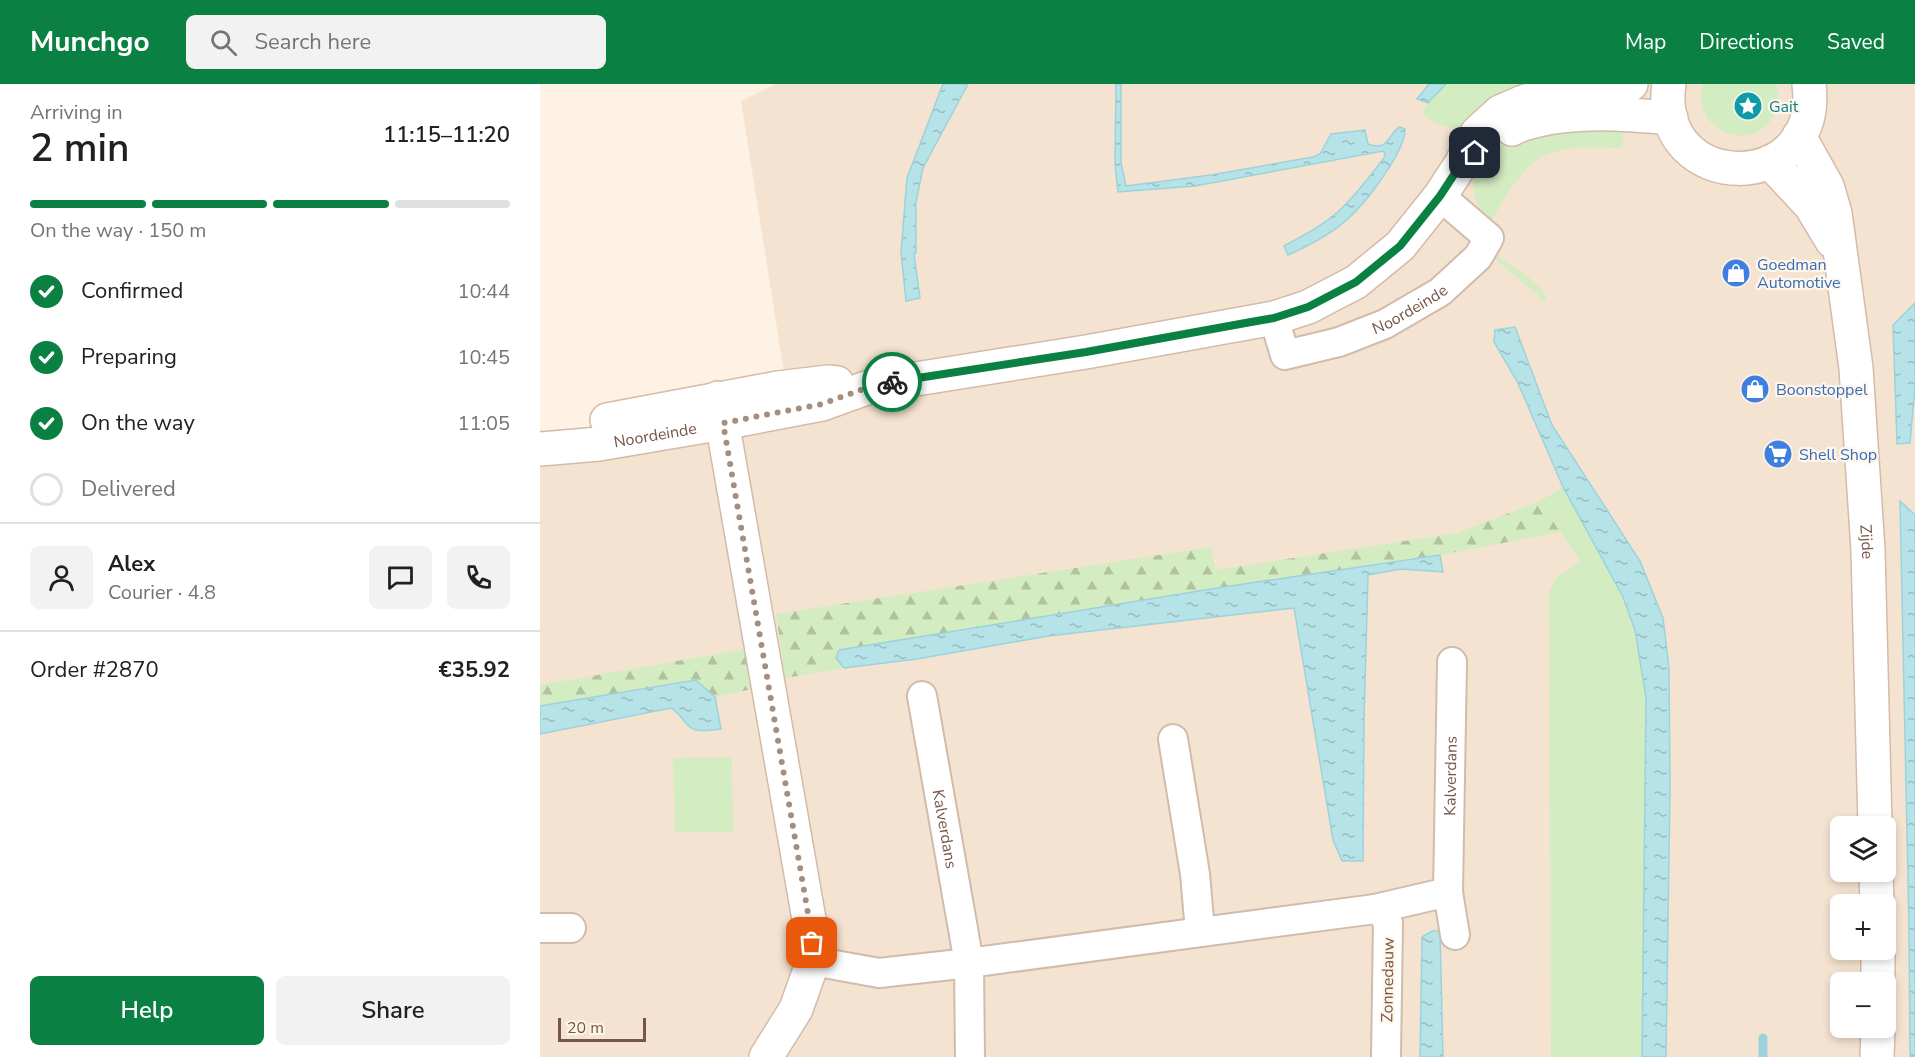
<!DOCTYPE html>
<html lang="en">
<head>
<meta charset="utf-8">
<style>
	body { margin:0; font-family:"Nunito Sans",sans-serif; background:#f2f2f2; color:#202124; height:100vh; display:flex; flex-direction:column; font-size:22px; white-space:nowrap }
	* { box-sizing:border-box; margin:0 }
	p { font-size:20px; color:#757577 }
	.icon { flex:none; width:33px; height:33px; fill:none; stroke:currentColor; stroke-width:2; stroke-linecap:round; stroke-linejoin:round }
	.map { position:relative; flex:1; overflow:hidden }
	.details { display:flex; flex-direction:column; background:#fff; width:540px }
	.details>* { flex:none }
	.fabs { position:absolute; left:1290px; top:732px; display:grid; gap:12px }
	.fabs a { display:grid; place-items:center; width:66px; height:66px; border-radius:9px; background:#fff; box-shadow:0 3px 9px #0003; font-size:30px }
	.scale { position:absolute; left:18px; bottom:15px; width:88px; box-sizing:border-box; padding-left:6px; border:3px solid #775647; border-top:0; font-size:16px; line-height:21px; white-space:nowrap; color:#775647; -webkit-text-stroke:4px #fff6ea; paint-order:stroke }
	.pin { position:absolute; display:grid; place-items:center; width:51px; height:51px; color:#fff; margin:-26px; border-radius:12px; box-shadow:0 3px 9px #0006 }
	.courier { position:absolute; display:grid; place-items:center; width:60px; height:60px; margin:-30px; border:4px solid #0b8043; border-radius:50%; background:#fff; color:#222; box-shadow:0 2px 8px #0007 }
	.head em { font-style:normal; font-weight:600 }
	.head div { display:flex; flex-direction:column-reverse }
	.head { display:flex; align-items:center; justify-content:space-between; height:102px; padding:0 30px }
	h1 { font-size:39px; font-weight:600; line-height:45px }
	.bar { display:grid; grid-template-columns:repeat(4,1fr); gap:9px 6px; align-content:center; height:72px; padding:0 30px }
	.bar i { height:8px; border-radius:4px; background:#e0e0e0 }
	.bar .active { background:#0b8043 }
	.bar p { grid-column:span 4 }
	.line { display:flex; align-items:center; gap:15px; padding:0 30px; border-top:2px solid #e0e0e0 }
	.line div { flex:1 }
	.round { display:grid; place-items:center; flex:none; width:63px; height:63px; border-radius:9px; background:#f2f2f2 }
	ol { padding:0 30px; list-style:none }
	li { display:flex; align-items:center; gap:18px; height:66px }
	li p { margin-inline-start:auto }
	li .icon { padding:6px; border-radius:50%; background:#0b8043; color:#fff; stroke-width:4 }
	li:last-child { color:#757577 }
	li i { width:33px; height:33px; border:3px solid #e0e0e0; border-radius:50% }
	.action { display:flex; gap:12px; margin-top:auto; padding:12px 30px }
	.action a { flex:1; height:69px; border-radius:9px; background:#0b8043; color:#fff; font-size:24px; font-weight:600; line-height:69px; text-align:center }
	.action a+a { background:#f2f2f2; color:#202124 }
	header { display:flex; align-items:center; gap:36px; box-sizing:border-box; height:84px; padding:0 30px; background:#0b8043; color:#fff }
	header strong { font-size:28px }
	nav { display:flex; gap:33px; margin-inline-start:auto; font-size:21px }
	.search { width:420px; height:54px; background:#f2f2f2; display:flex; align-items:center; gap:15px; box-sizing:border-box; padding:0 21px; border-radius:9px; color:#757577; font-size:22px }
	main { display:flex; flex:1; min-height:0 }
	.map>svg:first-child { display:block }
</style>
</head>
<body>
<header>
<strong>Munchgo</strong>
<div class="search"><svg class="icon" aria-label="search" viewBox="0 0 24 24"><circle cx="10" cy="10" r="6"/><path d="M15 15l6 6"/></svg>Search here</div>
<nav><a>Map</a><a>Directions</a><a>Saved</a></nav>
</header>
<main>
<section class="details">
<div class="head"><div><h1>2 min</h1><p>Arriving in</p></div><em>11:15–11:20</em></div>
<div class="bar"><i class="active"></i><i class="active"></i><i class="active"></i><i></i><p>On the way · 150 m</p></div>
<ol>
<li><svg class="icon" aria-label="check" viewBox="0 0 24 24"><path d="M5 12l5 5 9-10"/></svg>Confirmed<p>10:44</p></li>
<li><svg class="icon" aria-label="check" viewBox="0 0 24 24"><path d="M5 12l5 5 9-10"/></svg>Preparing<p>10:45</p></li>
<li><svg class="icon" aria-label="check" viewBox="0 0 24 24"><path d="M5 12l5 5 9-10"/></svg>On the way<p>11:05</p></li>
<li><i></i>Delivered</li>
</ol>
<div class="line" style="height:108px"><a class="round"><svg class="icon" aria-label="person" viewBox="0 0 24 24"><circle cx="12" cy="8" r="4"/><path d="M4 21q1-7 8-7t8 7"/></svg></a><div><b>Alex</b><p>Courier · 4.8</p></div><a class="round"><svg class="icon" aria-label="chat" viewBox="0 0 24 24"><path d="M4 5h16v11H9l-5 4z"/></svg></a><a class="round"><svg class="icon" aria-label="phone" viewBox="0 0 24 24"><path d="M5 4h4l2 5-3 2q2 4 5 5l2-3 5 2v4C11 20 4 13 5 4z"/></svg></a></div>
<div class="line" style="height:78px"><div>Order #2870</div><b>€35.92</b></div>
<div class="action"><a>Help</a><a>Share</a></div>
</section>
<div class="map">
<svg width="1375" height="973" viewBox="0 0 1375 973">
	<defs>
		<pattern id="forest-firs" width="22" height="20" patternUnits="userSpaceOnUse" patternTransform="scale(1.5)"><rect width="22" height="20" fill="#d4ecc1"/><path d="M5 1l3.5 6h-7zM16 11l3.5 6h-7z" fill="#b1c29f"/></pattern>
		<pattern id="water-ripples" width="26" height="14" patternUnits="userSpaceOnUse" patternTransform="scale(1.5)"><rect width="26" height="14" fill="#b6e3e8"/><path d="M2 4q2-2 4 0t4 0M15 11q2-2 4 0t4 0" fill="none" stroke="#99bbbe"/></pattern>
	</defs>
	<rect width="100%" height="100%" fill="#fdf2e3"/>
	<!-- residential -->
	<path fill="#f5e3d1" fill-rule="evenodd" d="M236 0H1375V973H0V367L249 320 201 17ZM1300 742H1346V788H1300ZM1300 820H1346V866H1300ZM1300 898H1346V944H1300Z"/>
	<!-- green -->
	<g fill="#d4ecc1">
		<path d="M906 0H991L922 43C905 46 896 40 882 29L888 19Z"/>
		<path d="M1163 0H1236C1239 7 1239 15 1237 23 1222 73 1150 53 1163 0Z"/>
		<path d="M1082 39 1083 61 1079 64C1003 60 990 70 952 135L940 125 934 113 933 101 936 89 944 76 958 64 972 54Z"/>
		<path d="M952 169C968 180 1002 198 1007 215L1004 219 998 211 955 175Z"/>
		<polygon points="1023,403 1083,513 1095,546 1106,614 1102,973 1011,973 1009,508 1017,493 1040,477 1000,417"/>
		<polygon points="192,673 193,748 135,748 133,674"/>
	</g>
	<!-- forest -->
	<g fill="url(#forest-firs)">
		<polygon points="1000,417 1020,448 900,471 677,504 299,566 296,574 304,584 245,594 236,530 671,463 675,486 917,449"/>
		<polygon points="211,564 217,604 175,613 155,596 0,622 0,601"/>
	</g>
	<!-- water -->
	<g fill="url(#water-ripples)" stroke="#9cd3da" stroke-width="1.5">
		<polygon points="403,0 428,0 383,84 376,118 376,169 374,170 380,214 366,217 361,168 367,94"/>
		<path d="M576 0H581V79L586 102 671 91 773 73 780 70 791 50 825 46 828 60C850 68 847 50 860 43L865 45C866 65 830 113 815 128 797 147 771 161 748 171L744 162C764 151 784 141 801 125 817 110 830 92 844 74L845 70 843 67 655 102 578 108 575 81Z"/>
		<polygon points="889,0 906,0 888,19 877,15"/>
		<polygon points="1375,219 1375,303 1370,359 1357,360 1353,241"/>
		<polygon points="975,243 1012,341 1100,477 1123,534 1129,584 1130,704 1126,973 1102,973 1106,614 1095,546 1083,513 1023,403 977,297 954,258 955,246"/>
		<polygon points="1360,417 1375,431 1375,973 1370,973 1369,843"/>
		<polygon points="900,471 903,488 861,485 828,491 824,637 823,777 802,777 793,756 754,524 508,552 377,575 304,584 296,574 299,566 677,504"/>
		<path d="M156 596 175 613 181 645C171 646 157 649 150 643 143 637 140 629 131 624L0 650V622Z"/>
		<polygon points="892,847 900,847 903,973 880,973 882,853"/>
	</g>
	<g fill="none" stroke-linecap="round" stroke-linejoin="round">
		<!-- stream -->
		<polyline stroke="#9cd3da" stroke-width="9" points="1223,973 1223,954"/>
		<!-- minor casing -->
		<g stroke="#d1bbab" stroke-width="32">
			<g id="minor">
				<path id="s1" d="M734 234 745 271 799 258 845 240 900 208 938 173 949 154 900 112"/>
				<path id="s2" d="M382 612 429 879 430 973"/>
				<polyline points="633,655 655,790 660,847"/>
				<path id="s3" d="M908 808 912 578"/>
				<polyline points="835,825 843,830 848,839 846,973"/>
				<polyline points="0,844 31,844"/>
				<polyline points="273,877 339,889 429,879 835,825 908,808 915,851"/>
			</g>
		</g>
		<!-- tertiary casing -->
		<g stroke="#d1bbab" stroke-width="36">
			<polyline id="tertiary" points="178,314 270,841 273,877 256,925 226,973"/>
		</g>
		<!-- secondary casing -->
		<g stroke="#d5baa9" stroke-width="36">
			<g id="secondary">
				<path d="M1129 0C1113 111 1283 114 1269 0"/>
				<path d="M972 45C978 41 986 39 994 37 1038 26 1085 30 1131 34"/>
				<path id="s4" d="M1259 52 1287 102 1295 129 1316 284 1328 466 1335 742"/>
				<polyline points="1230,78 1271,122 1292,157"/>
				<polyline points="67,336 238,304 288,298 297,299"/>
				<path id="s5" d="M0 365 59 360 183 339 282 320 332 302 546 268 734 234 768 223 816 198 860 162 900 112 921 80 937 49 960 28 983 18 1013 9 1091 0"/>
				<polyline points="1336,788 1337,820"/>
				<polyline points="1338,866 1338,898"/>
				<polyline points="1337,973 1338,944"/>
			</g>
		</g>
		<!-- minor -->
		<use href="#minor" stroke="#fff" stroke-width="28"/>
		<!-- tertiary -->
		<use href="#tertiary" stroke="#fff" stroke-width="33"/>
		<!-- secondary -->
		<use href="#secondary" stroke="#fff" stroke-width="33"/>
	</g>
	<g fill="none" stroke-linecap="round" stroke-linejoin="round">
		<!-- done -->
		<polyline stroke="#a68d7e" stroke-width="6" stroke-dasharray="0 10.8" points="272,859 270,841 183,339 282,320 332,302 352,298"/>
		<!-- route -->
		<polyline stroke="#0b8043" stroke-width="8" points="352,298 546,268 711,238 734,234 768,223 816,198 860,162 900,112 921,80 935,69"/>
	</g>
	<!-- icons -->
	<defs>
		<g id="sight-disc" transform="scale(1.5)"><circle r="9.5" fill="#0f9aa8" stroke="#fff6ea"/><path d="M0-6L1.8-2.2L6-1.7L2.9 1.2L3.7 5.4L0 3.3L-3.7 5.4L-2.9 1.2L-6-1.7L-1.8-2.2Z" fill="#fff"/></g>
		<g id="shop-disc" transform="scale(1.5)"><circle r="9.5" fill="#3f7fe0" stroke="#fff6ea"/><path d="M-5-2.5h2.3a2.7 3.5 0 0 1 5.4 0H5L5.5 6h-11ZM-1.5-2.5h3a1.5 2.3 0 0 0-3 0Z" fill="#fff"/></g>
		<g id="supermarket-disc" transform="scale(1.5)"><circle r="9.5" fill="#3f7fe0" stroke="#fff6ea"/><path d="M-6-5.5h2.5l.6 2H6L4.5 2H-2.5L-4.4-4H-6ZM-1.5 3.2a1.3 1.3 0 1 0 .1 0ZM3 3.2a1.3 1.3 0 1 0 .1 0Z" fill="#fff"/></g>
	</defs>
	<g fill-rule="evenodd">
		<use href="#sight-disc" x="1208" y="22"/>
		<use href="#shop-disc" x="1196" y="189"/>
		<use href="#shop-disc" x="1215" y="305"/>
		<use href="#supermarket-disc" x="1238" y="370"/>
	</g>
	<g text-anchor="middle" stroke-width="4.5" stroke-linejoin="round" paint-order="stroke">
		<!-- culture labels -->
		<g font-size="16" fill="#0d838f" stroke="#fff6ea" text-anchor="start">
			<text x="1229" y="28">Gait</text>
		</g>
		<!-- shop labels -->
		<g font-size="16" fill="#366cbe" stroke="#fff6ea" text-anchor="start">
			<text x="1217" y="186">Goedman<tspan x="1217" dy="18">Automotive</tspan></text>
			<text x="1236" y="311">Boonstoppel</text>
			<text x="1259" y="376">Shell Shop</text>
		</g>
		<!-- street labels -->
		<g font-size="16" fill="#775647" stroke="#fff6ea">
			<text dy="6" stroke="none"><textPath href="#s1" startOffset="172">Noordeinde</textPath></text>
			<text dy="6" stroke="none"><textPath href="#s5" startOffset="116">Noordeinde</textPath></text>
			<text dy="6" stroke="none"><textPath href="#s4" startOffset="416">Zijde</textPath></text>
			<text dy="6" stroke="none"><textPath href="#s3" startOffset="116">Kalverdans</textPath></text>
			<text dy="6" stroke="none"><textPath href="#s2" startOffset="135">Kalverdans</textPath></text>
			<text transform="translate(847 896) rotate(-89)" y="6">Zonnedauw</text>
		</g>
	</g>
</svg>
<div class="fabs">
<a><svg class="icon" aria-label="layers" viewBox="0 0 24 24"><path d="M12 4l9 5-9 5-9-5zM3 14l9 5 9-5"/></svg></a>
<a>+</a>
<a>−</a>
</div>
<div class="scale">20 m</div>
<div class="pin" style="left:272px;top:859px;background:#ea580c"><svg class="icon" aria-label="bag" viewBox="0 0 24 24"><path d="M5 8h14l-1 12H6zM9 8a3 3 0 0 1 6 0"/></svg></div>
<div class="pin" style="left:935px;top:69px;background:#1f2937"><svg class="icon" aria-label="home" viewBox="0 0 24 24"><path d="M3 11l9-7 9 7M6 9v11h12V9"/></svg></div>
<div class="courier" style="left:352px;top:298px"><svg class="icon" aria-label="bike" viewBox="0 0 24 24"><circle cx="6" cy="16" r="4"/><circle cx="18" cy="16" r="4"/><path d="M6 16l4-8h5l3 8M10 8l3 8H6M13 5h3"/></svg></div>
</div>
</main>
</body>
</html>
